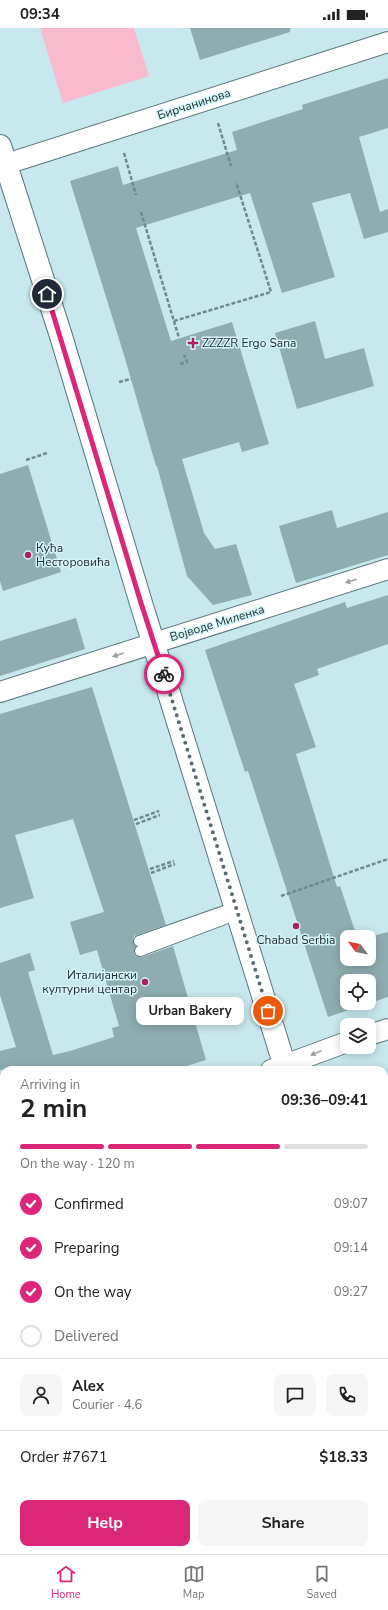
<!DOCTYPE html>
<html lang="en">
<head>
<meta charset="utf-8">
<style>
	body { margin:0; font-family:"Nunito Sans",sans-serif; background:#f6f6f6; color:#222; height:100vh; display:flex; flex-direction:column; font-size:15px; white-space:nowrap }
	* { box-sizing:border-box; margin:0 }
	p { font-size:13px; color:#767676 }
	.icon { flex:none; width:22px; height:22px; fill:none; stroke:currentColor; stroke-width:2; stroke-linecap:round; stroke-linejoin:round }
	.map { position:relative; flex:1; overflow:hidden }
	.side { position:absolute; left:0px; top:1038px; width:388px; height:488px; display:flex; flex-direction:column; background:#fff; border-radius:12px 12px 0 0; box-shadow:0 2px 10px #0003 }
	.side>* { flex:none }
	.needle { width:26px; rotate:302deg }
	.buttons { position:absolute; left:340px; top:902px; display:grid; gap:8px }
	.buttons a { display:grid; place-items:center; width:36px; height:36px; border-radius:8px; background:#fff; box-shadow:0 2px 10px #0003; font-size:20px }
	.pin { position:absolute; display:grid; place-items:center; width:34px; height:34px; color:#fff; margin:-17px; border:2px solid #fff; border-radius:50%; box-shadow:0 1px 4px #0007 }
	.courier { position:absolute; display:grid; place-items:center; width:40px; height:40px; margin:-20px; border:3px solid #db2777; border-radius:50%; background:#fff; color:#222; box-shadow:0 1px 5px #0007 }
	.bubble { position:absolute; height:28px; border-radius:8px; background:#fff; box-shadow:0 2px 10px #0003; font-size:13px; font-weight:700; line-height:28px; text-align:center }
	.headline em { font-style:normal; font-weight:700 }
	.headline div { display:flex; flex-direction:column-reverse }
	.headline { display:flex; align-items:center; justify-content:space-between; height:68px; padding:0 20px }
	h1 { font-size:26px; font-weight:700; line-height:30px }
	.bar { display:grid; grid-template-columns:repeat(4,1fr); gap:6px 4px; align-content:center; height:48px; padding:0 20px }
	.bar i { height:5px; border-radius:3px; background:#e0e0e0 }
	.bar .active { background:#db2777 }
	.bar p { grid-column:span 4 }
	.line { display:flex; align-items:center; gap:10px; padding:0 20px; border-top:1px solid #e0e0e0 }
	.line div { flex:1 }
	.round { display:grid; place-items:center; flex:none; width:42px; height:42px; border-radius:8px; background:#f6f6f6 }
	ol { padding:0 20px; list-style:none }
	li { display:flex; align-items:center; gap:12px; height:44px }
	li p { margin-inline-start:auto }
	li .icon { padding:4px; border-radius:50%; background:#db2777; color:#fff; stroke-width:4 }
	li:last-child { color:#767676 }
	li i { width:22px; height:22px; border:2px solid #e0e0e0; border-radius:50% }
	.button { display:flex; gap:8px; margin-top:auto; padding:8px 20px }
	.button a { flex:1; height:46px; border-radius:8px; background:#db2777; color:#fff; font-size:16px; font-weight:700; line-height:46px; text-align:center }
	.button a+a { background:#f6f6f6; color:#222 }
	.status { display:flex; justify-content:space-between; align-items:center; height:28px; padding:0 20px; background:#fff; direction:ltr }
	.status svg { height:11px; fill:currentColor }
	.tab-bar { display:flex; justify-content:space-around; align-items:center; height:56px; border-top:1px solid #e0e0e0; background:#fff; font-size:11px; color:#767676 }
	.tab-bar a { display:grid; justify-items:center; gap:2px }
	.tab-bar .active { color:#db2777 }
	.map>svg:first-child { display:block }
</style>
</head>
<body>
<div class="status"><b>09:34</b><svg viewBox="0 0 49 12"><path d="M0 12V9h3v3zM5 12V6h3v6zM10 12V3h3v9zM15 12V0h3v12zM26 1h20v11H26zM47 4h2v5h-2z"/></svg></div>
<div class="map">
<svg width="388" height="1526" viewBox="0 0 388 1526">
	<rect width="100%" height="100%" fill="#c7e8ed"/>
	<!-- green -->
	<polygon fill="#fabace" points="40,0 134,0 149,48 63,75"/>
	<!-- building -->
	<g fill="#8eadb1" fill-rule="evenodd">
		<polygon points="190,0 290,0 290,4 200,32"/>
		<polygon points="388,50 388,100 359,109 380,184 388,181 388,204 364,211 350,165 312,175 335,249 282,265 250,165 136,200 171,313 232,294 269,416 242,424 239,414 182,431 204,505 215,521 236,516 252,567 213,577 187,548 157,438 156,438 124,327 70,153 118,138 123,157 237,122 232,104 303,81 302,77"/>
		<polygon points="315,293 325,331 364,320 374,358 297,381 275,305"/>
		<polygon points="28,437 61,544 3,563 0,553 0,446"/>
		<polygon points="332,482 337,500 388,484 388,527 296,555 279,498"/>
		<path d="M388 567V616L317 641 319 647 294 656 316 719 296 726 337 859 340 858 357 909H347V931H369V909L388 904V969L328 989 248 743 245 744 205 622 345 574 347 580ZM347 953H369V975H347Z"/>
		<polygon points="76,590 85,621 0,648 0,613"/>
		<polygon points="92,659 166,897 134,908 133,912 136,918 134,925 136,928 142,929 173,918 206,1032 173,1042 0,1042 0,1023 16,1019 0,967 0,935 30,925 35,942 28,944 53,1027 70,1023 114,1009 112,1000 119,998 97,922 80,927 70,894 104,884 73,791 15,807 34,870 0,880 0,686"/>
	</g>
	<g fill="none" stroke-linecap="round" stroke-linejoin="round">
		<!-- lane casing -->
		<g stroke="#58757a" stroke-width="12">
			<g id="lane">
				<polyline points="139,913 236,879"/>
				<polyline points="140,923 238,886"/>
				<polyline points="384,1427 388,1426"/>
				<polyline points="0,1455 4,1454"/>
			</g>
		</g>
		<!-- street casing -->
		<g stroke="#58757a" stroke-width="22">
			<g id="street">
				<polyline points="0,138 388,14"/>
				<polyline points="0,664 388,541"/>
				<polyline points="369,1007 388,1001"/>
				<polyline points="271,1042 347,1014"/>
				<polyline points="0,1124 4,1123"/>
			</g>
		</g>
		<!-- primary casing -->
		<g stroke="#58757a" stroke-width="24">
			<g id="primary">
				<polyline points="0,118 61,308 141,575 286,1042"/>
				<polyline points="384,1343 388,1354"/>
			</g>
		</g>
		<!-- path -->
		<g stroke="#72888c" stroke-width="2.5" stroke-dasharray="4 2" stroke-linecap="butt">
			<polyline points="218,95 231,138"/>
			<polyline points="124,125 136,167"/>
			<polyline points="141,184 179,310"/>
			<polyline points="174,293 271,264 236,154"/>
			<polyline points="180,336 187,334 184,327"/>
			<polyline points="119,354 131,351"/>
			<polyline points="26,432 47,425"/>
			<polyline points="134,792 159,783"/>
			<polyline points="136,796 160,787"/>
			<polyline points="150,841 174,833"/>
			<polyline points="151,845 175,836"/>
			<polyline points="281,868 388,831"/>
			<polyline points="384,1162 388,1160"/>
		</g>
		<!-- lane -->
		<use href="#lane" stroke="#fff" stroke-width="10"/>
		<!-- street -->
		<use href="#street" stroke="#fff" stroke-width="20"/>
		<!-- primary -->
		<use href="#primary" stroke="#fff" stroke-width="22"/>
	</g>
	<!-- one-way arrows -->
	<defs><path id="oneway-solid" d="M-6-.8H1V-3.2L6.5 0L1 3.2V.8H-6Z"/></defs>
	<g fill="#9a9fa0">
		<use href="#oneway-solid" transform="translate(351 553) rotate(162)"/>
		<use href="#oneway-solid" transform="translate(118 627) rotate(161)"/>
		<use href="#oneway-solid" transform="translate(316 1025) rotate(158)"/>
	</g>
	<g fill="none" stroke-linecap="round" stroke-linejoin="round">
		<!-- done -->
		<polyline stroke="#596c70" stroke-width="4" stroke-dasharray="0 7.2" points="164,646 268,983"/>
		<!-- route -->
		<polyline stroke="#db2777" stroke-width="5" points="47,266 141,575 164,646"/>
	</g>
	<!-- markers -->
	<g fill="#ab2060" stroke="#d4f5fa" stroke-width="1.5">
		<path d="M191 309h4v4h4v4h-4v4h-4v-4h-4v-4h4z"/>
		<circle cx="28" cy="527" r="4"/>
		<circle cx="296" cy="898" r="4"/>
		<circle cx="145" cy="954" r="4"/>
	</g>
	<g text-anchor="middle" stroke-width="3" stroke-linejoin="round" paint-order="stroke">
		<!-- street labels -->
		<g font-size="12" fill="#1e2a2c" stroke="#d4f5fa">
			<text transform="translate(194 76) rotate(-18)" y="4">Бирчанинова</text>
			<text transform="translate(217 595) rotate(-17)" y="4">Војводе Миленка</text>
		</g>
		<!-- poi labels -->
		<g font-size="12" fill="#1e2a2c" stroke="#d4f5fa" text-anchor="start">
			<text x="202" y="319">ZZZZR Ergo Sana</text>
			<text x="36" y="524">Кућа<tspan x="36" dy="14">Несторовића</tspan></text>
			<text x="296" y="916" text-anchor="middle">Chabad Serbia</text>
			<text x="137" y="951" text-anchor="end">Италијански<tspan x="137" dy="14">културни центар</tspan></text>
		</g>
	</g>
</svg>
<div class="buttons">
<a><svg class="needle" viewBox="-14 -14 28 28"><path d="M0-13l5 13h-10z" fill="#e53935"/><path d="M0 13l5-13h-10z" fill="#767676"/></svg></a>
<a><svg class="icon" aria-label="locate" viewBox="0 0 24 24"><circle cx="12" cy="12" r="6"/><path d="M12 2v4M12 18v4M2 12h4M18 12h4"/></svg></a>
<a><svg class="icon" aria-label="layers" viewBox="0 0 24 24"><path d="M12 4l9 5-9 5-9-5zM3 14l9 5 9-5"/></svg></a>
</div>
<div class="pin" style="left:268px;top:983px;background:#ea580c"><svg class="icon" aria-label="bag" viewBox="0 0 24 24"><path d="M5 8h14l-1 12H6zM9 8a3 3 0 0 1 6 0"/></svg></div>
<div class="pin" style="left:47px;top:266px;background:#1f2937"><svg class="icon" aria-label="home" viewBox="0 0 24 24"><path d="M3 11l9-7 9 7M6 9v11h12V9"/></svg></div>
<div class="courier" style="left:164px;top:646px"><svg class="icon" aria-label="bike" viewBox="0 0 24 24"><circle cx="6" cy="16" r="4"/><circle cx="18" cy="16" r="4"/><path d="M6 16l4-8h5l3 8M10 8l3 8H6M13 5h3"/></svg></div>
<div class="bubble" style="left:136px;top:969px;width:108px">Urban Bakery</div>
<section class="side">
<div class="headline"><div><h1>2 min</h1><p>Arriving in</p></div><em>09:36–09:41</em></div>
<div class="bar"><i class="active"></i><i class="active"></i><i class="active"></i><i></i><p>On the way · 120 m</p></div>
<ol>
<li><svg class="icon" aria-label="check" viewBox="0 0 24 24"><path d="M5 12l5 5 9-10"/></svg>Confirmed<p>09:07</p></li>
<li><svg class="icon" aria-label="check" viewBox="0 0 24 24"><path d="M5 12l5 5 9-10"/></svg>Preparing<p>09:14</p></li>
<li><svg class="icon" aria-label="check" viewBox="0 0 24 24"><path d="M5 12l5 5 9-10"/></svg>On the way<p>09:27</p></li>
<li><i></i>Delivered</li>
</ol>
<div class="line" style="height:72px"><a class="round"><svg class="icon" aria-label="person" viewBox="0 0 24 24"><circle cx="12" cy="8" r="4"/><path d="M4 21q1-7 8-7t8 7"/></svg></a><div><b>Alex</b><p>Courier · 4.6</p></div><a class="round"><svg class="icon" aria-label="chat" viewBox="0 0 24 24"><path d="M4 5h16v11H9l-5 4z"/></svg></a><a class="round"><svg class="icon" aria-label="phone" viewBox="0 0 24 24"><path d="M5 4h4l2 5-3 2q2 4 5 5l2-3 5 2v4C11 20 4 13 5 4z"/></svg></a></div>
<div class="line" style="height:52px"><div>Order #7671</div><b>$18.33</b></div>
<div class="button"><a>Help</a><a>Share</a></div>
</section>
</div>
<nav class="tab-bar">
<a class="active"><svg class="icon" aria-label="home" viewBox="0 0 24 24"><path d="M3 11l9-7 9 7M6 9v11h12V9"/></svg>Home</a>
<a><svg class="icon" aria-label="map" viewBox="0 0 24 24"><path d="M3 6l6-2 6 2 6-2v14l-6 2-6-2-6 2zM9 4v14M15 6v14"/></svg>Map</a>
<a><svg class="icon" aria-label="saved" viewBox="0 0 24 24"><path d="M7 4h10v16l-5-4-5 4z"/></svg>Saved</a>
</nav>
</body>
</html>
